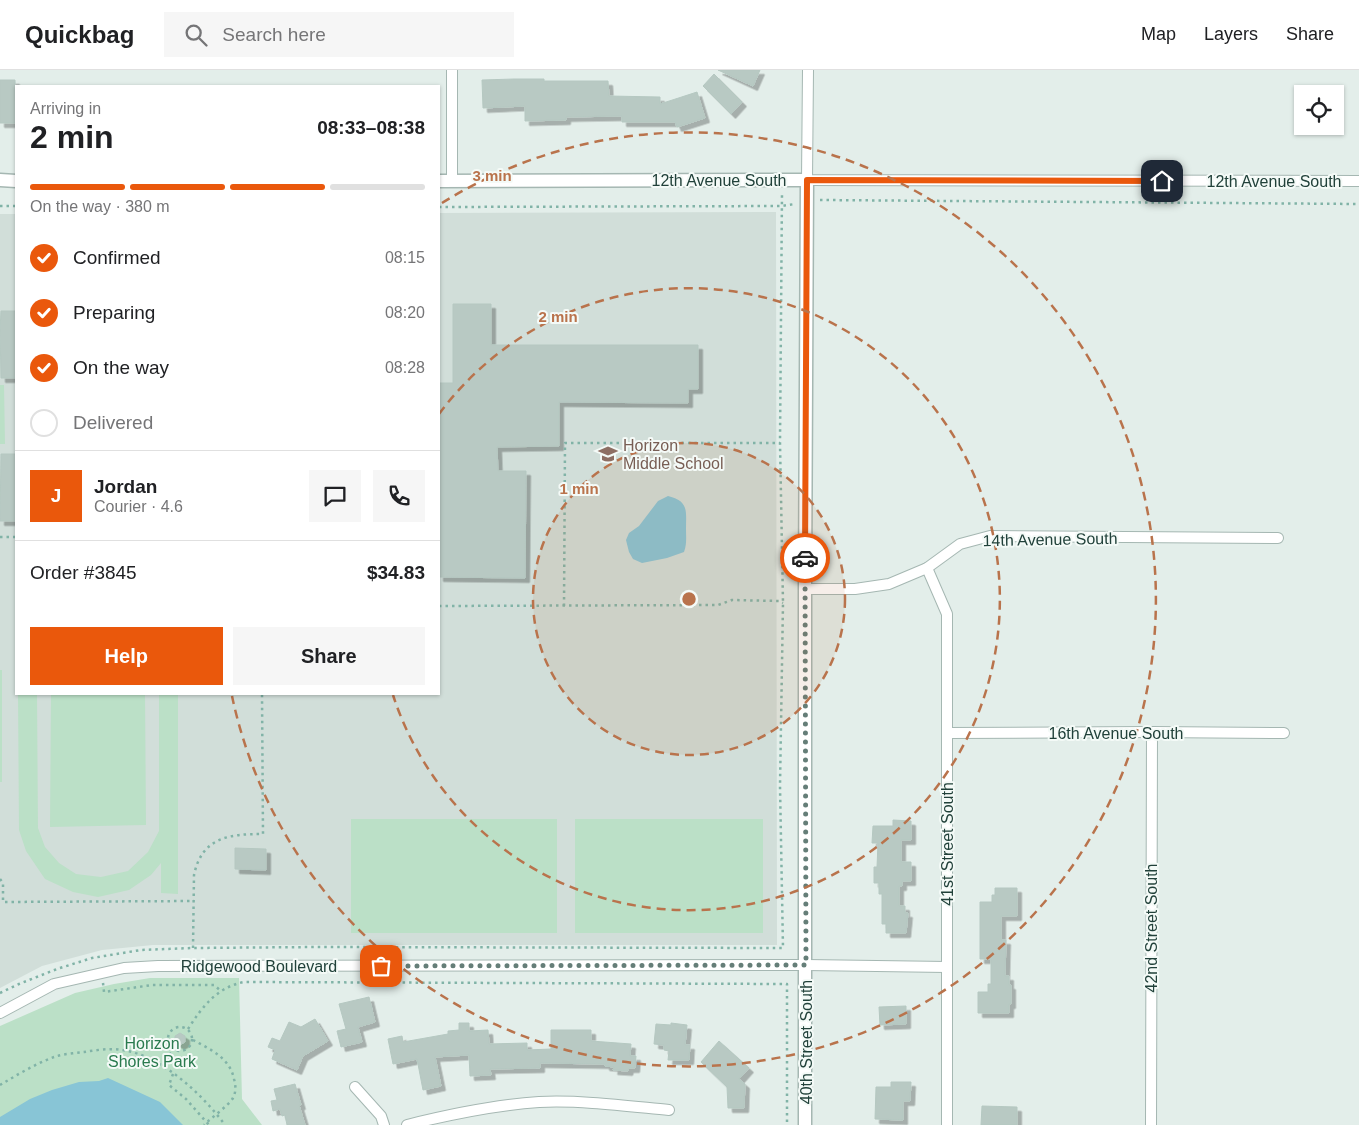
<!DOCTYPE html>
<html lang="en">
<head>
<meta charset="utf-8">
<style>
	body { margin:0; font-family:Arial,sans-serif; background:#f6f6f6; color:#202124; height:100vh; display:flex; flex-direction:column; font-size:19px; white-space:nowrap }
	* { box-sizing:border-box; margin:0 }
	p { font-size:16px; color:#757577 }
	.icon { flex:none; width:28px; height:28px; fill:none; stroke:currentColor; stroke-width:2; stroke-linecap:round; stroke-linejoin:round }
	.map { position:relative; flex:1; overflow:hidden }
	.drawer { position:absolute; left:15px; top:15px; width:425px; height:610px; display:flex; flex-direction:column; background:#fff; border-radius:0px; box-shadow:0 1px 4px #0004 }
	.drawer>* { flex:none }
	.fabs { position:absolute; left:1294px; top:15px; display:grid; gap:10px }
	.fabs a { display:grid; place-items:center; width:50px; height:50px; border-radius:0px; background:#fff; box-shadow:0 1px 4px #0004; font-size:25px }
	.pin { position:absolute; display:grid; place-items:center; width:42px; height:42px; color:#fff; margin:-21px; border-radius:10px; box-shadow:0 2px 8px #0006 }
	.courier { position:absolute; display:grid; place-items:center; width:50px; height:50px; margin:-25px; border:4px solid #ea580c; border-radius:50%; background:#fff; color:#222; box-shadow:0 1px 6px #0007 }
	.head em { font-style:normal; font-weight:800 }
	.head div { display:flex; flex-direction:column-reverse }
	.head { display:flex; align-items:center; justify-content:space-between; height:85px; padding:0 15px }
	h1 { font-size:32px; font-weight:800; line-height:38px }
	.bar { display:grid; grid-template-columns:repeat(4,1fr); gap:8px 5px; align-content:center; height:60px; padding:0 15px }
	.bar i { height:6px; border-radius:4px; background:#e0e0e0 }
	.bar .selected { background:#ea580c }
	.bar p { grid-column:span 4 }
	.line { display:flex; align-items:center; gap:12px; padding:0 15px; border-top:1px solid #e0e0e0 }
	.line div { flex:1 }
	.round { display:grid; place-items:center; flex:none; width:52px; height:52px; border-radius:0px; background:#f6f6f6 }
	ol { padding:0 15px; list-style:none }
	li { display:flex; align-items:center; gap:15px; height:55px }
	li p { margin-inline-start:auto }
	li .icon { padding:5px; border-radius:50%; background:#ea580c; color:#fff; stroke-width:4 }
	li:last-child { color:#757577 }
	li i { width:28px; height:28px; border:2px solid #e0e0e0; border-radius:50% }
	.cta { display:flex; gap:10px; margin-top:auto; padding:10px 15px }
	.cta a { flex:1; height:58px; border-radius:0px; background:#ea580c; color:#fff; font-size:20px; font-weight:800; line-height:58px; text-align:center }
	.cta a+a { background:#f6f6f6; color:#202124 }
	header { display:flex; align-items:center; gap:30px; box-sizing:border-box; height:70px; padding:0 25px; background:#fff; border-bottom:1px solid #e0e0e0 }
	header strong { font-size:24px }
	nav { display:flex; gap:28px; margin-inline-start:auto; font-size:18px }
	.search { width:350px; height:45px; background:#f6f6f6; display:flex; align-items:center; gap:12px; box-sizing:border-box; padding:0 18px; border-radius:0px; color:#757577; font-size:19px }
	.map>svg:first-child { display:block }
</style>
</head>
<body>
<header>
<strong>Quickbag</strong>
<div class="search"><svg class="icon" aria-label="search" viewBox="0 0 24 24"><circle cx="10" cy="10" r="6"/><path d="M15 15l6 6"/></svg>Search here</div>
<nav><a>Map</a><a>Layers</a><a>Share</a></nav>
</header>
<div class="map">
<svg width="1359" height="1055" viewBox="0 0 1359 1055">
	<defs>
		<filter id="shadow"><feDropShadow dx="4.5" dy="4.5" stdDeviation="0" flood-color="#0004"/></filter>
	</defs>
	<rect width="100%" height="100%" fill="#e3eeea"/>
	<!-- built -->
	<polygon fill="#d1ded9" points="776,142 777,875 153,875 102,880 42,896 0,918 0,144 16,144 16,624 439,624 439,143"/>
	<!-- green -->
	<g fill="#bbe0c7">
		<polygon points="0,315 4,315 5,374 0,374"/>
		<rect x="0" y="600" width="2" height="112"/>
		<polygon points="18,624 37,624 38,758 45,777 59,793 76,804 101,807 128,801 148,782 159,761 159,624 178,624 178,824 161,823 161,793 151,805 129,820 98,827 73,822 45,809 26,781 19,760"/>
		<polygon points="51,624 145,624 146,755 50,757"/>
		<rect x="351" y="749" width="206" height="114"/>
		<rect x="575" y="749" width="188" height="114"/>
		<polygon points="150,908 239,908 242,1029 262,1055 0,1055 0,956 75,923 114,914"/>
	</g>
	<!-- water -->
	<g fill="#88c5d6">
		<path d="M668 426C689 431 686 441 686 459 686 467 687 474 684 482L667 488 642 493 633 489 629 482 626 470 629 463 639 456 658 431Z"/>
		<polygon points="108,1008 160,1032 183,1055 0,1055 0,1047 30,1029 52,1020 79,1012 99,1011"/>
	</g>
	<!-- building -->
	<g fill="#b8c9c3" stroke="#b5c8c1" filter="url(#shadow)">
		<polygon points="718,0 760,0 753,16"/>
		<polygon points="714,4 742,32 731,44 703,16"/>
		<polygon points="514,9 544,9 544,11 608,11 609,26 660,27 660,34 697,22 705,48 677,57 675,52 622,52 622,46 566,47 566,50 525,51 525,36 483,38 482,10"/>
		<polygon points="0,10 15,10 16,53 0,53"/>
		<polygon points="453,234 491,234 491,275 698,275 698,319 688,319 688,333 559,332 559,376 497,377 498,401 526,401 525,508 439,507 439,313 453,313"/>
		<polygon points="1,241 16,241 16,308 1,308 0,260"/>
		<polygon points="1,384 16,384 16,451 0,451"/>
		<polygon points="893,750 911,751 911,770 901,770 901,792 911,792 911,811 902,811 902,816 899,816 899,836 905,836 905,843 908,843 906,863 886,863 886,854 882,854 882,824 879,824 879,813 874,813 874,797 877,797 878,773 872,773 873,756 893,756"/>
		<polygon points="235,778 266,779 266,800 235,799"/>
		<polygon points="995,818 1017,818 1017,846 1001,846 1001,870 1006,870 1005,906 1009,906 1009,915 1011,915 1011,934 1009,934 1009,943 978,943 978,922 988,922 988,914 991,914 991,889 980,889 980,832 992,832 992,825 995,825"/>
		<polygon points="369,927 375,952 358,957 362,972 341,977 337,961 346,959 339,934"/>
		<polygon points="906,936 906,954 880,955 879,937"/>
		<polygon points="315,949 328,971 303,986 297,1000 272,989 275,980 268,977 272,968 280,971 289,952 301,957"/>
		<polygon points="459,953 469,953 469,961 488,960 489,974 527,973 527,980 551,979 551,960 591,960 591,971 631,974 630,986 636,986 635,998 629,998 628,1001 613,1000 614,997 605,996 605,994 540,993 540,998 490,999 491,1005 470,1006 469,985 435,987 441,1016 423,1020 417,989 393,994 388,969 402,966 403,972 448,964 448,961 459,960"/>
		<polygon points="671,953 687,955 685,975 690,975 689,990 668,990 669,981 664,980 664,975 654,974 656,954 671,955"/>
		<polygon points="180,963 185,966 185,972 180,975 175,972 175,966"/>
		<polygon points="719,971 749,998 739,1009 745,1014 744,1038 728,1038 727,1017 701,992"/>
		<polygon points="891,1012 911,1012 910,1031 903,1031 903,1050 875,1049 876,1017 891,1017"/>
		<polygon points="295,1014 301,1035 299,1035 305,1055 287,1055 285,1045 282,1046 280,1039 273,1041 271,1031 277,1030 274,1019"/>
		<polygon points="982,1036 1017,1037 1017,1055 981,1055"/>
	</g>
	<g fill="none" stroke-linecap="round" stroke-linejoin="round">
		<!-- minor casing -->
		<g stroke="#a5b7b2" stroke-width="12">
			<g id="minor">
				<polyline points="452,0 452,111"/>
				<polyline points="808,0 807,110 1359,111"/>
				<polyline points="927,498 947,544 947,1055"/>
				<polyline points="805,519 855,519 889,514 927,498 960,474 990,466 1278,468"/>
				<polyline points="947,663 1152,662 1284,663"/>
				<polyline points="0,943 54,914 124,898 158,896 806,895 947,897"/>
				<polyline points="355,1017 381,1046 384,1055"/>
				<path d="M407 1055C451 1044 495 1035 539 1032 581 1030 627 1036 669 1040"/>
				<polyline points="1151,1055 1152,662"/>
			</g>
		</g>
		<!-- tertiary casing -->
		<g stroke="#a5b7b2" stroke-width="15">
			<g id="tertiary">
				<polyline points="0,110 16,111"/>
				<polyline points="439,111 807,110 805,519 805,1055"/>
			</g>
		</g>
		<!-- path -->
		<g stroke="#81b3a7" stroke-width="2.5" stroke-dasharray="2.5 4" stroke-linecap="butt">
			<polyline points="820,130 1359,134"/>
			<polyline points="0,136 16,136"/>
			<polyline points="439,137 781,136 795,134"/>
			<polyline points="0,467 16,467"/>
			<polyline points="439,536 718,535 732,530 779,531 783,533"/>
			<polyline points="564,536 565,373 780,373"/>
			<polyline points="0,809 3,813 3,832 194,831"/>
			<path d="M193 878 194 805C202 767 229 764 263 764L262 624"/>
			<polyline points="103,913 104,922 152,915 214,915 221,921"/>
			<polyline points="0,923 19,914 57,899 92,888 141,880 193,878 317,877 783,878 780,716 783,533 780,373 782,123"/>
			<circle cx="180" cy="969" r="12"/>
			<path d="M188 959C202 937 217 917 244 912L787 914V1055"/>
			<path d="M193 970C210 979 230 988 234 1009 236 1016 236 1022 233 1028 228 1036 211 1048 204 1055"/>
			<polyline points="163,996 174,978"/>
			<polyline points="173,1004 169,1015 186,1029 209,1055"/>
			<path d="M0 1015C17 1005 35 994 54 987 63 984 74 983 84 982 96 980 110 978 122 980 161 985 203 1025 225 1055"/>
		</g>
		<!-- minor -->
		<use href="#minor" stroke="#fff" stroke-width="10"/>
		<!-- tertiary -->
		<use href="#tertiary" stroke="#fff" stroke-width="12"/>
	</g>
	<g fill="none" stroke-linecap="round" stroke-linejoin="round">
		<!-- done -->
		<polyline stroke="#657e78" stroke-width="5" stroke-dasharray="0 9" points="381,896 806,895 805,488"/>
		<!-- route -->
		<polyline stroke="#ea580c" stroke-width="6" points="805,488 807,110 1162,111"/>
	</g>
	<!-- distance rings -->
	<circle cx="689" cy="529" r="156" fill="#b9734c" fill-opacity=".12"/>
	<g fill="none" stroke="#b9734c" stroke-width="2.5" stroke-dasharray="9 6">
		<circle cx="689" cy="529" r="156"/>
		<path d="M439 344A311 311 0 1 1 393 625"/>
		<path d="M442 133A467 467 0 1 1 232 626"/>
	</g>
	<!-- icons -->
	<defs>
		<g id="school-bare" transform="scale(1.5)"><path d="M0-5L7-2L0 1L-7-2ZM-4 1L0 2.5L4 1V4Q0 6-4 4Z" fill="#8d6e63" stroke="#f4faf7" stroke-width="2.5" paint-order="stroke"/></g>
	</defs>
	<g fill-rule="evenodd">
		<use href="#school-bare" x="608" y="384"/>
	</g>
	<g text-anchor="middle" stroke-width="4" stroke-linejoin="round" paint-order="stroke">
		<!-- street labels -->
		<g font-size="16" fill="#21413a" stroke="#f4faf7">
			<text x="719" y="116">12th Avenue South</text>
			<text x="1274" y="117">12th Avenue South</text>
			<text transform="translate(1050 469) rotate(-1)" y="6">14th Avenue South</text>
			<text x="1116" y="669">16th Avenue South</text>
			<text transform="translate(947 774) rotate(-90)" y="6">41st Street South</text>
			<text transform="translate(1151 858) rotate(-90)" y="6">42nd Street South</text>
			<text x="259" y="902">Ridgewood Boulevard</text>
			<text transform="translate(806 972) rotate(-90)" y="6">40th Street South</text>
		</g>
		<!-- education labels -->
		<g font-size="16" fill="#785e54" stroke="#f4faf7" text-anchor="start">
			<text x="623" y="381">Horizon<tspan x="623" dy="18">Middle School</tspan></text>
		</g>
		<!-- park labels -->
		<g font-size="16" fill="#297a4e" stroke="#f4faf7">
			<text x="152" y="979">Horizon<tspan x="152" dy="18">Shores Park</tspan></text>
		</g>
	</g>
	<circle cx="689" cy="529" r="8" fill="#b9734c" stroke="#f4faf7" stroke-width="2.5"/>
	<g font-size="15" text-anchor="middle" font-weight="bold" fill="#b9734c" stroke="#f4faf7" stroke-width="4" stroke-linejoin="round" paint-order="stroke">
		<text x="492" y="111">3 min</text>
		<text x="558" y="252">2 min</text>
		<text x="579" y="424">1 min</text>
	</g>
</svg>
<div class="fabs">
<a><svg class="icon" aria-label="locate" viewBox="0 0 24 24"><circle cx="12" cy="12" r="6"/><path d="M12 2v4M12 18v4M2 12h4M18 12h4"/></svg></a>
</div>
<div class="pin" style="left:381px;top:896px;background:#ea580c"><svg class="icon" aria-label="bag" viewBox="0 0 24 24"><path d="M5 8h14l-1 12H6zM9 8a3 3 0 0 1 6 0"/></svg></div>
<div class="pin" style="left:1162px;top:111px;background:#1f2937"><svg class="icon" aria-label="home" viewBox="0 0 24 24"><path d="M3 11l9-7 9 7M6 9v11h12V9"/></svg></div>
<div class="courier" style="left:805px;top:488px"><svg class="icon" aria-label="car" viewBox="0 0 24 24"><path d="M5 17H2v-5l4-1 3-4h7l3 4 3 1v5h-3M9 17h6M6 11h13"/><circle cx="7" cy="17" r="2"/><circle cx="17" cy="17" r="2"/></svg></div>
<section class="drawer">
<div class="head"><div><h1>2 min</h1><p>Arriving in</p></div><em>08:33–08:38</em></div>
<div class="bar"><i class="selected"></i><i class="selected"></i><i class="selected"></i><i></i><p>On the way · 380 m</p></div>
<ol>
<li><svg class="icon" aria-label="check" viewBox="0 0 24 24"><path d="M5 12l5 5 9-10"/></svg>Confirmed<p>08:15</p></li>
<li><svg class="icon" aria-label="check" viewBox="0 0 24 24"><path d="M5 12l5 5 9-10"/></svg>Preparing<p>08:20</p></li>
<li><svg class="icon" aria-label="check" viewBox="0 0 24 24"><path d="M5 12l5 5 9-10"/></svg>On the way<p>08:28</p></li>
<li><i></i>Delivered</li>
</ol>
<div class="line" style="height:90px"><b class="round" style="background:#ea580c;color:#fff">J</b><div><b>Jordan</b><p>Courier · 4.6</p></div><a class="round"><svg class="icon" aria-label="chat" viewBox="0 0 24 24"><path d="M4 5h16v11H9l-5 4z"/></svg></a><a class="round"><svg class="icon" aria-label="phone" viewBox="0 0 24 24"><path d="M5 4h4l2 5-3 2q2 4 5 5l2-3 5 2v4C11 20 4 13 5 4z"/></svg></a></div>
<div class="line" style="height:65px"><div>Order #3845</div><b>$34.83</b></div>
<div class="cta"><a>Help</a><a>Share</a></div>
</section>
</div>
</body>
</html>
